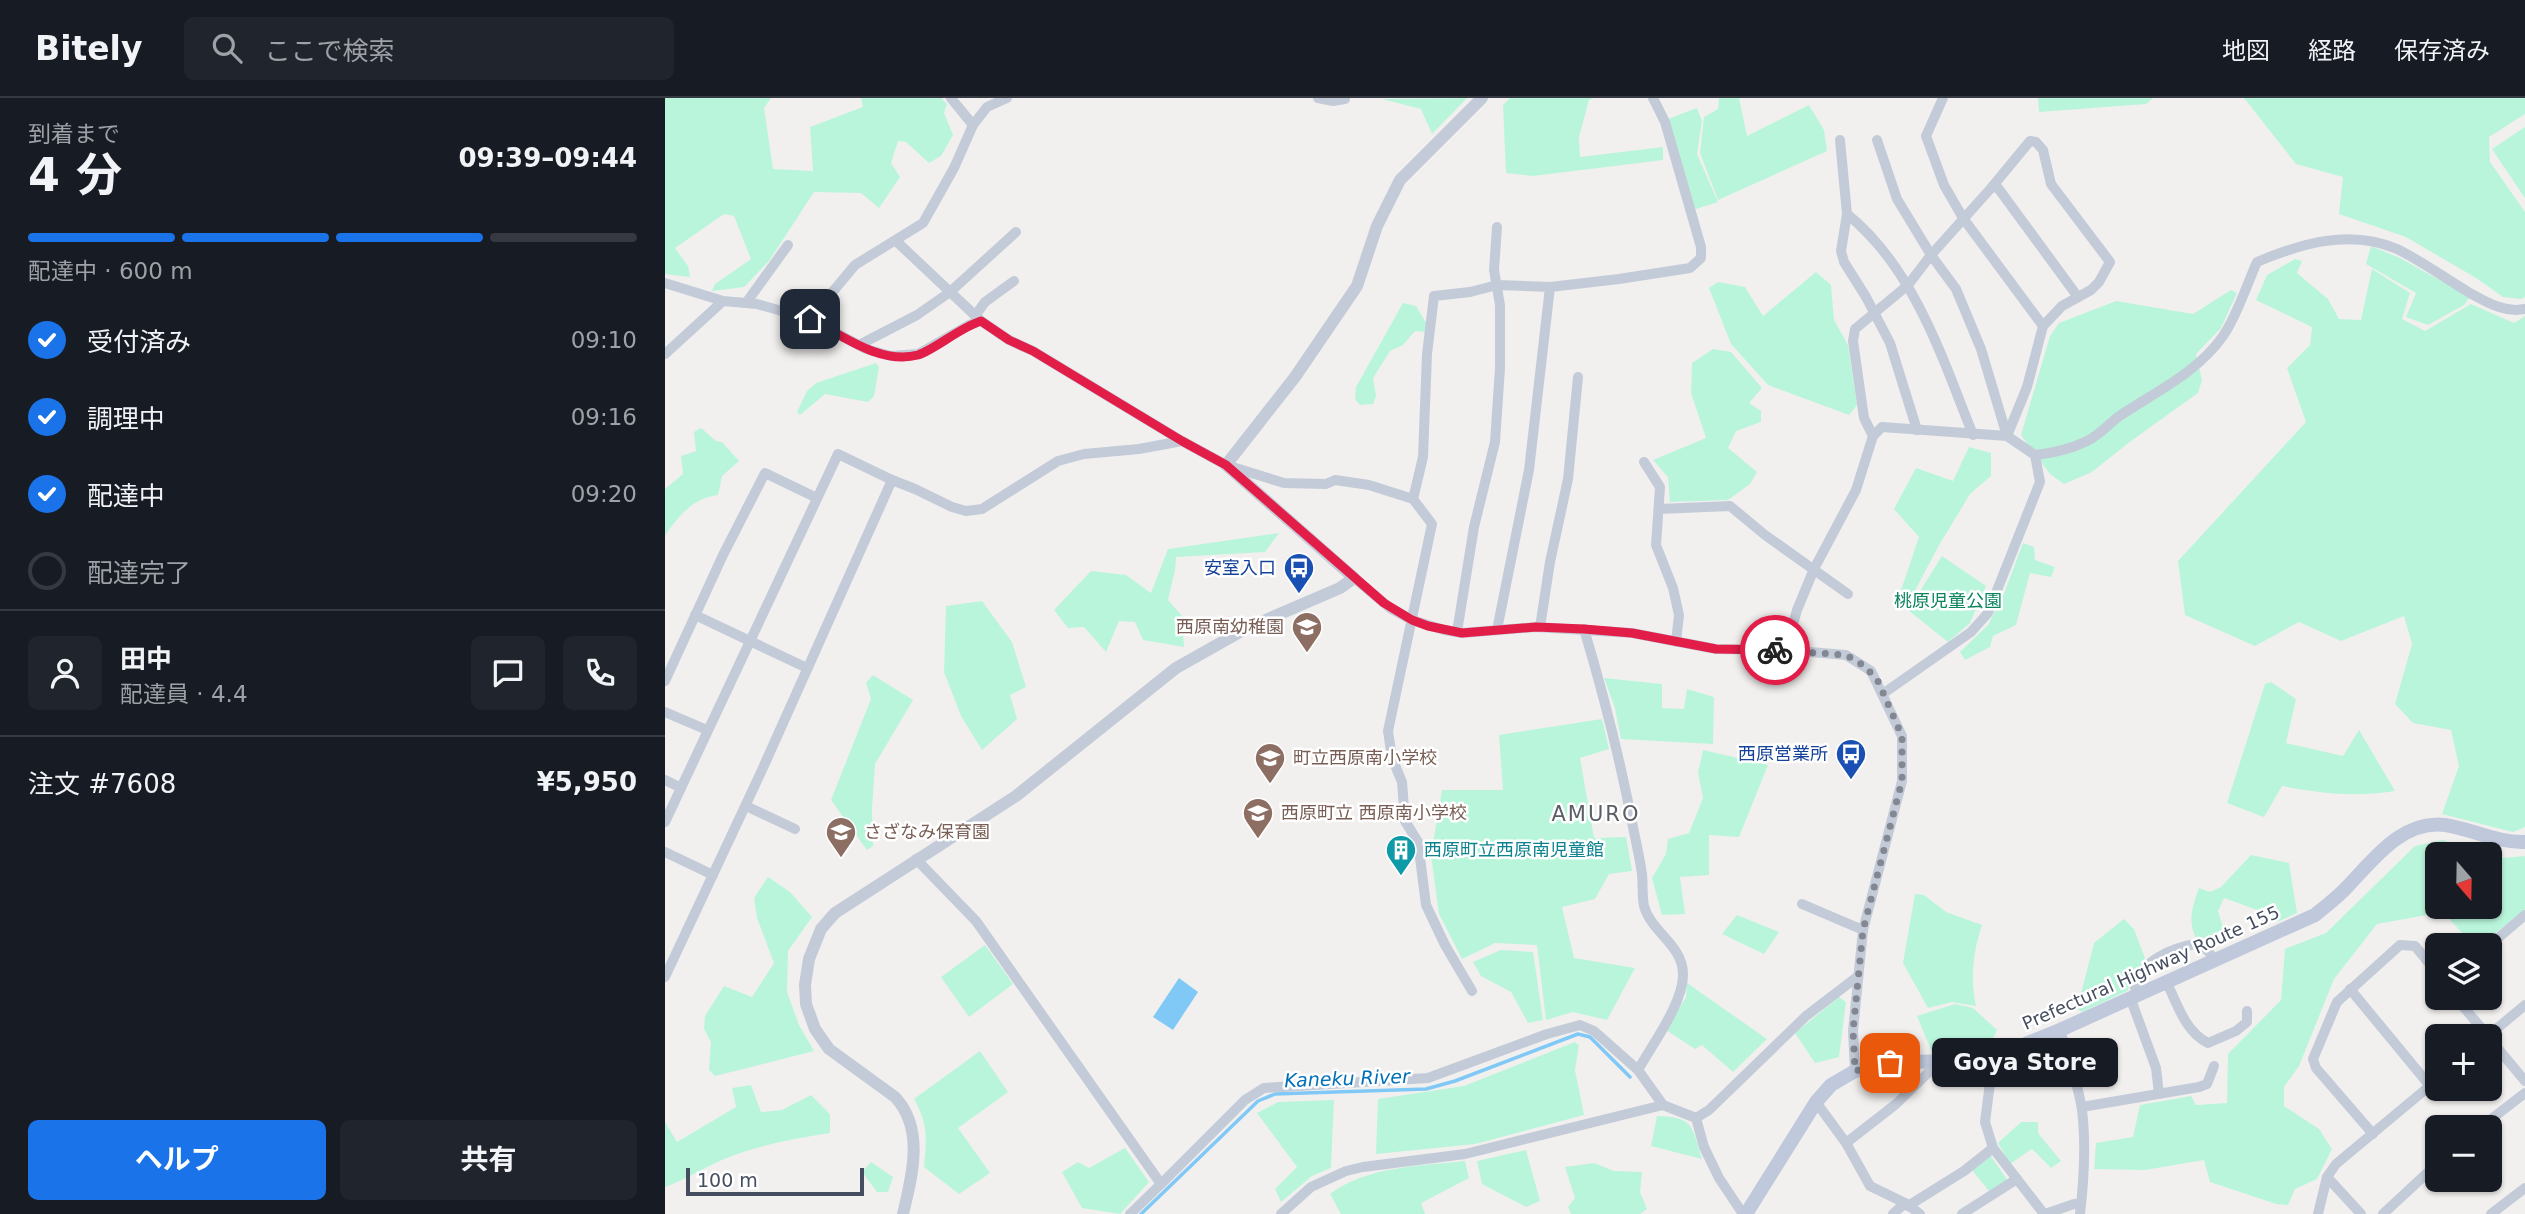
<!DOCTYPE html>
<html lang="ja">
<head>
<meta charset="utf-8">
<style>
	body { margin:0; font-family:"DejaVu Sans","Noto Sans JP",sans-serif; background:#20242c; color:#f1f3f6; height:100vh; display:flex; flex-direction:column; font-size:26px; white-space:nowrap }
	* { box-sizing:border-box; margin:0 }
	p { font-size:23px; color:#9ea1a6 }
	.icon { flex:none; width:38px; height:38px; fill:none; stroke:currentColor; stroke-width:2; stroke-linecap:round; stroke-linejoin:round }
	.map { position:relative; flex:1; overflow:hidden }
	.side { display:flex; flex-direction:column; background:#171b24; width:665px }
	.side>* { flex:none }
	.needle { width:46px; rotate:160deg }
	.fabs { position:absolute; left:1760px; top:744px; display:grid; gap:14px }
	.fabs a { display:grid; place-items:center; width:77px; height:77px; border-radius:10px; background:#171b24; box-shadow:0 2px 5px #0004; font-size:35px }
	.scale { position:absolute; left:21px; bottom:18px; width:178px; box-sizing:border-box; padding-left:7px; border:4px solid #454e5f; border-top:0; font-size:19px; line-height:24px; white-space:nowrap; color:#454e5f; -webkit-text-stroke:5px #fff; paint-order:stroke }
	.pin { position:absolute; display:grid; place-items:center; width:60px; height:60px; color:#fff; margin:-30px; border-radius:14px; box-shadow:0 4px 10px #0006 }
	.courier { position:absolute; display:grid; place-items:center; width:70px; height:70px; margin:-35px; border:5px solid #e11d48; border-radius:50%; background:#fff; color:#222; box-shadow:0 2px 9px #0007 }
	.bubble { position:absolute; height:49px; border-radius:10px; background:#171b24; box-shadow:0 2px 5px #0004; font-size:23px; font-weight:700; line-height:49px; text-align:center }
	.overview em { font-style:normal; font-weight:700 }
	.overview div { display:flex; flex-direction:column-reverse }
	.overview { display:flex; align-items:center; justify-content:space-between; height:119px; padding:0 28px }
	h1 { font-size:46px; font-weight:700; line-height:52px }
	.bar { display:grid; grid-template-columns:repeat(4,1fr); gap:10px 7px; align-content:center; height:84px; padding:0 28px }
	.bar i { height:9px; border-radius:5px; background:#363941 }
	.bar .current { background:#1a73e8 }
	.bar p { grid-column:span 4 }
	.line { display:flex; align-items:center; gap:18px; padding:0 28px; border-top:2px solid #363941 }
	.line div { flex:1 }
	.round { display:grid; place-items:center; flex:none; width:74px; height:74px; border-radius:10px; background:#20242c }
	ol { padding:0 28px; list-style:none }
	li { display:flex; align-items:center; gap:21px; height:77px }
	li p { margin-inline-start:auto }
	li .icon { padding:7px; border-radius:50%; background:#1a73e8; color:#fff; stroke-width:4 }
	li:last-child { color:#9ea1a6 }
	li i { width:38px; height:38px; border:4px solid #363941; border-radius:50% }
	.primary-button { display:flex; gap:14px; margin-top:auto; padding:14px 28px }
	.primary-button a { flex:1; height:80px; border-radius:10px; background:#1a73e8; color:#fff; font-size:28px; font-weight:700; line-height:80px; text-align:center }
	.primary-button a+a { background:#20242c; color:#f1f3f6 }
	header { display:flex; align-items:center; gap:42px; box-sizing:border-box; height:98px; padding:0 35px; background:#171b24; border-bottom:2px solid #363941 }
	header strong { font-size:33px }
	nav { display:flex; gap:38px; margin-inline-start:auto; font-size:24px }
	.search { width:490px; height:63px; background:#20242c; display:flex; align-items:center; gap:18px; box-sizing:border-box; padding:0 24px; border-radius:10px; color:#9ea1a6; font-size:26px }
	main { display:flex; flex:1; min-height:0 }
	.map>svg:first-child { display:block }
</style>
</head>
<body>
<header>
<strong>Bitely</strong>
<div class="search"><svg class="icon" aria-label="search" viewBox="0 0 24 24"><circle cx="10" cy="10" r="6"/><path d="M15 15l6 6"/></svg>ここで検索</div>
<nav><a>地図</a><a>経路</a><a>保存済み</a></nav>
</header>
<main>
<section class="side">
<div class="overview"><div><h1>4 分</h1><p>到着まで</p></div><em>09:39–09:44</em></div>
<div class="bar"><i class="current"></i><i class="current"></i><i class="current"></i><i></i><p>配達中 · 600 m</p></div>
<ol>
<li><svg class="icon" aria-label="check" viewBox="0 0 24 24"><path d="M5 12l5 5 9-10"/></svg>受付済み<p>09:10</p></li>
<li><svg class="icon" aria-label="check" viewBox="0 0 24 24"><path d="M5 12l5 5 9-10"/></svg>調理中<p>09:16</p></li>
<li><svg class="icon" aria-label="check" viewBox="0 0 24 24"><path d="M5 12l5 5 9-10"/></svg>配達中<p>09:20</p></li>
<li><i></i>配達完了</li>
</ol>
<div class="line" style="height:126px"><a class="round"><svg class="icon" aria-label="person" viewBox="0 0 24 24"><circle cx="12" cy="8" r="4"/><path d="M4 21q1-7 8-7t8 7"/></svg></a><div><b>田中</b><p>配達員 · 4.4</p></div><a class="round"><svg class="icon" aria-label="chat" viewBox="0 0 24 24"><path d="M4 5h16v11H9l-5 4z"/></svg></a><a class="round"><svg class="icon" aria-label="phone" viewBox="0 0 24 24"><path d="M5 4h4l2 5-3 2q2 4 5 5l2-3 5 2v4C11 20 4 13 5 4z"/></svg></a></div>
<div class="line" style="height:91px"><div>注文 #7608</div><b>¥5,950</b></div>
<div class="primary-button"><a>ヘルプ</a><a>共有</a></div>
</section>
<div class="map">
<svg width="1860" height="1116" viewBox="0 0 1860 1116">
	<rect width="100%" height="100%" fill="#f2f0ef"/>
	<!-- green -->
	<g fill="#b9f5db">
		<polygon points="0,0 106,0 99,10 108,71 148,73 145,29 198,9 196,0 276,0 282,6 279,15 288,37 276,58 264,65 241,44 233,43 226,65 235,79 214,110 196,95 149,94 104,163 79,189 47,193 50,186 86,161 69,118 59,116 10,150 23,168 25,179 0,176"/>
		<polygon points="802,0 767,36 756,11 717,1"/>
		<polygon points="845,0 929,0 924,2 914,39 915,59 998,49 998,62 868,78 841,75 838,7"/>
		<polygon points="1054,0 1074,0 1082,38 1144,7 1159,32 1162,53 1053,102 1035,55 1039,19 1053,11"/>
		<polygon points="1373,0 1488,0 1481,6 1374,14"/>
		<polygon points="1579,0 1860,0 1860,16 1824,39 1825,64 1860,114 1860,199 1856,201 1838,199 1811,180 1741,139 1674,116 1678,79 1631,66"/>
		<polygon points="1032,10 1037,23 1032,56 1053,104 1028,112 1003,21"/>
		<polygon points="1860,29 1860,100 1827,51"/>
		<polygon points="1706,148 1735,160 1805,199 1799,207 1763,227 1741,219 1751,195 1701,166"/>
		<polygon points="1630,161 1637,163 1632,175 1663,201 1674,221 1696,222 1707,171 1745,195 1737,221 1760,233 1806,206 1849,225 1860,218 1860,729 1848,734 1777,716 1794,668 1786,632 1748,625 1730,606 1747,546 1739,518 1676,543 1634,524 1590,548 1520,517 1513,463 1641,324 1622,270 1645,247 1647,229 1591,202 1602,177"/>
		<polygon points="1151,174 1166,187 1169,222 1183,247 1192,307 1184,317 1103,287 1066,246 1044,190 1053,184 1080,189 1098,218"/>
		<polygon points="1566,192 1572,195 1556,230 1531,256 1537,282 1533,295 1466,343 1427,374 1399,386 1385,376 1356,337 1385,238 1394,225 1451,203 1528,216"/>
		<polygon points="738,205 751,208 764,230 760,234 750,233 738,247 725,253 708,280 711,298 708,306 695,307 690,301 691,289"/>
		<polygon points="1048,251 1066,254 1097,290 1084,305 1096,313 1096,324 1071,333 1063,350 1092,374 1085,386 1063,402 1005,404 1003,379 988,362 1041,340 1026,295 1027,265"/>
		<polygon points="211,265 214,269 209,298 203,304 160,296 135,317 132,314 142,293 151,285"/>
		<path d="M36 330 51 343 57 344 74 363 57 378 53 397C28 400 13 418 0 438V391L18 376 16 358 31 353 29 334Z"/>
		<polygon points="1304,349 1326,355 1326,378 1305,396 1273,449 1244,504 1233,501 1254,439 1229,411 1251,370 1288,383"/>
		<polygon points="614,435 600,454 511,459 510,472 503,502 517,518 519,549 478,542 470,524 454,523 441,554 419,529 403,530 389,512 426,473 461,477 486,495 503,451"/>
		<polygon points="1358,445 1369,449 1370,462 1390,469 1386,479 1365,475 1351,527 1328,538 1325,549 1300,562 1295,554 1323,527 1340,493"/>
		<polygon points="1277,458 1321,488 1305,525 1283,544 1243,512"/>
		<polygon points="317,503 347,544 361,589 345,597 352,621 317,652 296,618 279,574 281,508"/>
		<polygon points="208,577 248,602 210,666 207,711 208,748 202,752 166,702 206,601 201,585"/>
		<polygon points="939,580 997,586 997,610 1019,611 1022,591 1049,599 1048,646 956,641 950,610"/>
		<path d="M1606 584 1631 601 1621 645 1678 658 1694 632 1730 693C1690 699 1657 696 1617 688L1599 719 1562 705 1600 586Z"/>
		<polygon points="937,621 944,651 915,660 929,740 961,739 967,773 944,776 930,801 897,809 909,860 970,870 942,922 908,914 881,922 872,847 830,845 797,861 774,816 766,757 777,692 838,692 834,637"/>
		<polygon points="1038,652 1103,667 1074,739 1044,737 1044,777 1015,779 1020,816 997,817 987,780 1001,756 1003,741 1024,735 1038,700 1033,675"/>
		<path d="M1778 742 1813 756H1773V808H1825V761L1860 758V811L1816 847C1801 843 1789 825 1778 814L1712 826 1669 881 1634 968 1619 989V1008L1654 1031 1667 1051 1652 1081 1630 1091 1623 1107 1611 1106 1545 1084 1539 1062 1480 1072 1429 1071 1431 1045 1468 1039 1475 1007 1526 998 1531 1007 1562 1005 1563 956 1616 902 1620 851 1661 835 1750 748Z"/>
		<path d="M1586 757 1624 765 1632 815 1612 824 1595 813 1559 800 1553 813 1559 832 1555 840H1531C1522 823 1528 807 1534 790L1545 794 1556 789Z"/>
		<polygon points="103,779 125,794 147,819 123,853 122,894 134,927 149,953 50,978 44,972 46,944 39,931 40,918 59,888 87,899 109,865 92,820 89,800"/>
		<path d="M1250 796 1259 797 1281 814 1317 827C1308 854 1305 880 1311 908L1287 904 1263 910 1238 865Z"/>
		<polygon points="1072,817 1114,834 1099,856 1057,836"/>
		<polygon points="1459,821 1469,831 1480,860 1462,893 1417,914 1412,911 1429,845"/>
		<polygon points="320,847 348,886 304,919 276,879"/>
		<polygon points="836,852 868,854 878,922 863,925 846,894 816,878 808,864"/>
		<polygon points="1022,885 1102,941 1068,974 1037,947 1030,951 1001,932 1021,899"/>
		<polygon points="1174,899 1181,904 1174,959 1150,965 1130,935"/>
		<polygon points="1290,906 1308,910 1332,932 1323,951 1268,957 1252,918"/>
		<polygon points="910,944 914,947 910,972 919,1017 810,1046 711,1056 713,1001 799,988"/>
		<path d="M315 953 343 994 293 1030 325 1075 294 1096 259 1069C262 1041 263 1026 249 1001Z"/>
		<path d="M86 987 96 1014 117 1012 146 997 165 1016V1035C131 1040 96 1047 64 1059 42 1068 22 1081 0 1089V1024L12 1044 71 1009 67 990Z"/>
		<polygon points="669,1002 666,1070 647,1078 616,1104 610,1091 632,1069 592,1015 613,1004"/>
		<path d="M992 1018C1029 1019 1027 1028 1037 1061L986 1048Z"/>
		<polygon points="1356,1024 1373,1024 1373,1035 1396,1063 1386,1070 1367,1051 1345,1066 1333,1045"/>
		<polygon points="460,1050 484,1084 455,1116 417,1110 397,1074 413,1064 424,1070"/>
		<polygon points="861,1052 875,1103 861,1109 817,1086 812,1063"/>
		<polygon points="1325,1057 1343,1083 1324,1093 1306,1071"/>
		<path d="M800 1063 804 1080 756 1105 760 1116H676L665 1096C702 1068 756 1068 800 1063Z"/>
		<polygon points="206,1064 228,1079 223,1094 212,1094 197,1074"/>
		<polygon points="929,1065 949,1073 977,1074 975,1094 982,1111 975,1116 906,1116 903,1109 910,1100 900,1069"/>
	</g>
	<!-- water -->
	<polygon fill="#80c9f7" points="514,880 533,894 508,932 488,919"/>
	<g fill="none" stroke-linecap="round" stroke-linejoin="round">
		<!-- stream -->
		<polyline stroke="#80c9f7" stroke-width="3.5" points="476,1116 593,1003 610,996 761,991 790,983 913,936 925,939 965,979"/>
		<!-- minor -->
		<g stroke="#c4cbd8" stroke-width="10">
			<polyline points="286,0 308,27"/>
			<polyline points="653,0 668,3 680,1"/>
			<polyline points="1278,0 1261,38 1279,87 1298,120 1378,228"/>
			<polyline points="1175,42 1182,116 1176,153 1179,164 1201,199 1225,245 1252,332"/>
			<polyline points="1212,42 1232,101 1266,157 1291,191 1316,251 1342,338"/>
			<polyline points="1327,89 1365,43 1371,44 1378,52 1386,86 1445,164 1434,184 1426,192 1397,208 1378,228 1362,289 1342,338"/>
			<path d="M1182 116C1249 170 1277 259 1308 337"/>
			<polyline points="231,143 316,223"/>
			<polyline points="0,185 58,203 92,206 145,221 201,251 226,258 253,256 304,227 316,223 344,242 368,253 517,343 561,367 619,385 661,386 670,382 704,387 748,401 767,426 723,633 727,660 737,684 740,723 753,744 761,807 780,847 807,893"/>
			<polyline points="81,205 123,147"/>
			<polyline points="310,218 320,204 349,183"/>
			<polyline points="145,221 190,167 258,125 289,70 308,27 322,9 342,0"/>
			<polyline points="194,247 252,217 285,194 351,134"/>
			<polyline points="0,256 58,203"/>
			<polyline points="1208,338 1199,320 1188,243 1190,231 1243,187 1266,157 1327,89 1333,90 1413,199"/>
			<polyline points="979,364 995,389 991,447 1008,490 1014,517 1011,544"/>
			<polyline points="748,401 758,359 762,256 769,198 805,194 832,187 885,189 954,181 1025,170 1036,160 1036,149 1000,24 988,0"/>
			<polyline points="994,411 1065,408 1100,437 1183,496"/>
			<polyline points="689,480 725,510 747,522 779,532 797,535 871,529 967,535 1051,551 1121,552 1181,557 1206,573 1237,638 1237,683 1198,832 1188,933 1190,973"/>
			<polyline points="30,517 142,570"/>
			<polyline points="875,529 885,464 903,381 913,279"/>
			<path d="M919 531C939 598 956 665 969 734 972 748 975 762 977 776 978 786 977 798 979 808 986 834 1018 847 1018 876 1019 904 987 947 973 972"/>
			<polyline points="832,532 864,372 885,189"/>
			<polyline points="792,534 809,429 830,344 835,270 835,207 829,172 832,129"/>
			<path d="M1121 552 1132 512 1149 471 1191 392 1208 338 1217 329 1342 338 1370 357C1388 355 1406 351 1422 343 1435 337 1444 325 1456 317 1492 293 1533 274 1558 238 1572 218 1582 186 1592 164 1637 145 1685 131 1732 151 1757 163 1781 181 1805 195 1823 205 1840 215 1860 211"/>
			<polyline points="0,583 58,457 100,375 152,400"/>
			<polyline points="1219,595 1306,534 1323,515 1375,384 1370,357"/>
			<polyline points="0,614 42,632"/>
			<polyline points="0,682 16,690"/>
			<polyline points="81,708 130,731"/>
			<polyline points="0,724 173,356 227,382"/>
			<polyline points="0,754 48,777"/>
			<polyline points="251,761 311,823 496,1086 580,1002 599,990 763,980 882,936 915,927 929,933 973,972 998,1007 1031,1020 1039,1049 1054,1080 1078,1116"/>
			<polyline points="1137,806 1198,832"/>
			<polyline points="1825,847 1860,817"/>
			<polyline points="0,879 97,672 227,382 250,391 287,409 301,413 317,411 393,363 419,356 474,351 517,343"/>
			<path d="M1501 883C1512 905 1520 934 1543 945L1571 933 1582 924V913"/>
			<polyline points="1685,891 1765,988"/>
			<path d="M1472 896 1470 889C1475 863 1507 850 1530 846L1542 852 1550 862"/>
			<polyline points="1465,899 1491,970 1494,996"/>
			<polyline points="1791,900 1823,938"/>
			<path d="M1395 932C1403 958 1413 985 1417 1012 1421 1045 1419 1082 1415 1116"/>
			<polyline points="1823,938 1860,907"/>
			<polyline points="1825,941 1860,983"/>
			<polyline points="1321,960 1325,985 1320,1024 1328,1050 1379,1116"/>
			<polyline points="1151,1004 1181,1045 1205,1088 1240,1105 1255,1116"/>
			<polyline points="1417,1009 1534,989 1542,986 1549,968"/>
			<polyline points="1031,1020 1044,1012 1141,918 1192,879"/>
			<polyline points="1816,1029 1860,995"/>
			<polyline points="1708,1036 1651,970 1648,961 1672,904 1735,847 1750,848 1773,876"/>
			<polyline points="1181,1045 1231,1006 1268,970 1270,964"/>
			<polyline points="1662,1079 1696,1116"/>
			<polyline points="1243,1108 1299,1073 1328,1050"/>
			<polyline points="465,1116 496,1086"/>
			<polyline points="616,1116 646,1089 681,1073 698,1069 800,1056 998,1007"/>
			<polyline points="1228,1116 1240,1105"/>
			<polyline points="1297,1116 1352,1081"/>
			<polyline points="1380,1116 1409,1106 1416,1106"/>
			<polyline points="1653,1116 1662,1079 1671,1066 1773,981"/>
			<polyline points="1718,1116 1773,1065"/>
			<polyline points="1826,1116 1860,1090"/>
		</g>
		<!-- tertiary -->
		<path stroke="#c4cbd8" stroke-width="12" d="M238 1116C247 1078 260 1031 230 999L164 951 150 931 141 906 140 887 144 861 156 831 170 815 351 698 511 570 582 530 675 490 689 480 561 367 630 279 692 188 712 128 735 82 817 0"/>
		<!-- secondary -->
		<path stroke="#c0c8db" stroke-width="14" d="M1081 1116 1151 1004 1166 987 1190 973 1236 964 1302 963 1343 953 1395 932 1650 817C1661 808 1673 799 1683 788 1709 761 1737 722 1780 727 1807 731 1832 745 1860 744"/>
	</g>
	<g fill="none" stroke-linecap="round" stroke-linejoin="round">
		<!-- done -->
		<polyline stroke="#828791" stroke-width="7" stroke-dasharray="0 12.6" points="1110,552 1181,557 1198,567 1212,581 1237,638 1237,683 1198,832 1188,933 1190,973 1225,965"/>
		<!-- route -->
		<path stroke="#e11d48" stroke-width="9" d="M145 221C177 237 215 267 253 257 271 251 294 230 316 223L344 242 368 253 517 343 561 367 719 505 747 522 763 528 797 535 871 529 919 531 967 535 1051 551 1110 552"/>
	</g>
	<!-- icons -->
	<defs>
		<g id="bus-pin" transform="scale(1.575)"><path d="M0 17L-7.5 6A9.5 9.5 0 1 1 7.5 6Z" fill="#1a4fb4" stroke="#fff"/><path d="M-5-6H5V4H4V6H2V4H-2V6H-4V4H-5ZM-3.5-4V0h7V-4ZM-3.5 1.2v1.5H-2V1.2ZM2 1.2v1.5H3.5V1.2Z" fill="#fff"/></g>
		<g id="school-pin" transform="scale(1.575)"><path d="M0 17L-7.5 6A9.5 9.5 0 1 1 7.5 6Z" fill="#8d6e63" stroke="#fff"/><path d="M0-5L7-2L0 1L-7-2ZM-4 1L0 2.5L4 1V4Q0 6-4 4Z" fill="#fff"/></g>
		<g id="building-pin" transform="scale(1.575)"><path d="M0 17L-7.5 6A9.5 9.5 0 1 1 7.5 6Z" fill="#0f9aa8" stroke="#fff"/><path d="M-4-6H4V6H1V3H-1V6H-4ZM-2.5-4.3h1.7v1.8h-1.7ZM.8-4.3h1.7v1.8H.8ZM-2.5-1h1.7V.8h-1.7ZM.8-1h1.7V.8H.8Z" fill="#fff"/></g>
	</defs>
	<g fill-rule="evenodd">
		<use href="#bus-pin" x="634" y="470"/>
		<use href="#school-pin" x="642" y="529"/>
		<use href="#bus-pin" x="1186" y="656"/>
		<use href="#school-pin" x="605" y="660"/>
		<use href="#school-pin" x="593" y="715"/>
		<use href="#school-pin" x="176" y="734"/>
		<use href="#building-pin" x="736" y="752"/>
	</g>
	<g text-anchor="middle" stroke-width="5" stroke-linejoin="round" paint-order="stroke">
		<!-- transit labels -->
		<g font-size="18" fill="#164399" stroke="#fff" text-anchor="end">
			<text x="611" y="476">安室入口</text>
			<text x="1163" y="662">西原営業所</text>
		</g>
		<!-- park labels -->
		<g font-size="18" fill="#0c855e" stroke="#fff">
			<text x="1283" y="509">桃原児童公園</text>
		</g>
		<!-- education labels -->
		<g font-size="18" fill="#785e54" stroke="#fff" text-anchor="start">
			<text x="619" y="535" text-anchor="end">西原南幼稚園</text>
			<text x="628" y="666">町立西原南小学校</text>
			<text x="616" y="721">西原町立 西原南小学校</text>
			<text x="199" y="740">さざなみ保育園</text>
		</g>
		<!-- culture labels -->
		<g font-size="18" fill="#0d838f" stroke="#fff" text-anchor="start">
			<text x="759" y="758">西原町立西原南児童館</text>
		</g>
		<!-- street labels -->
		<g font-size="18" fill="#454e5f" stroke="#fff">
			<text transform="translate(1486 870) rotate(-24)" y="6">Prefectural Highway Route 155</text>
		</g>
		<!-- water labels -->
		<g font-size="19" font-style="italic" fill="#0070b7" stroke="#fff">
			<text transform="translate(682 980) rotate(-2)" y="7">Kaneku River</text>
		</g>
		<!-- quarter labels -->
		<g font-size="21" letter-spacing="2" fill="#5b5e65" stroke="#fff">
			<text x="931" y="723">AMURO</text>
		</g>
	</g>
</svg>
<div class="fabs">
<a><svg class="needle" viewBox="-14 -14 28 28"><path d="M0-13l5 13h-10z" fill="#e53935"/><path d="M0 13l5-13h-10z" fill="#9ea1a6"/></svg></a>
<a><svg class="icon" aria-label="layers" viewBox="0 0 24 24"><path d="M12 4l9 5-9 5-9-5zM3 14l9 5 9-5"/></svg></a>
<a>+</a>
<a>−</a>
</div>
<div class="scale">100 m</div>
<div class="pin" style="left:1225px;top:965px;background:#ea580c"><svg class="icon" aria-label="bag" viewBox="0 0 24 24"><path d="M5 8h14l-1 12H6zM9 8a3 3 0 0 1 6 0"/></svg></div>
<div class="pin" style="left:145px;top:221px;background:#1f2937"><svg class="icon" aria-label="home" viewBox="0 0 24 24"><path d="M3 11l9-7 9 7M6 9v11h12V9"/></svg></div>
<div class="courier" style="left:1110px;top:552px"><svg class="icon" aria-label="bike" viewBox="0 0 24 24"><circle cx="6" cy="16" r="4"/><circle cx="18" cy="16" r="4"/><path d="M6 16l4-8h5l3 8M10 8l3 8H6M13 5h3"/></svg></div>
<div class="bubble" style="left:1267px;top:940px;width:186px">Goya Store</div>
</div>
</main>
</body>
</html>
